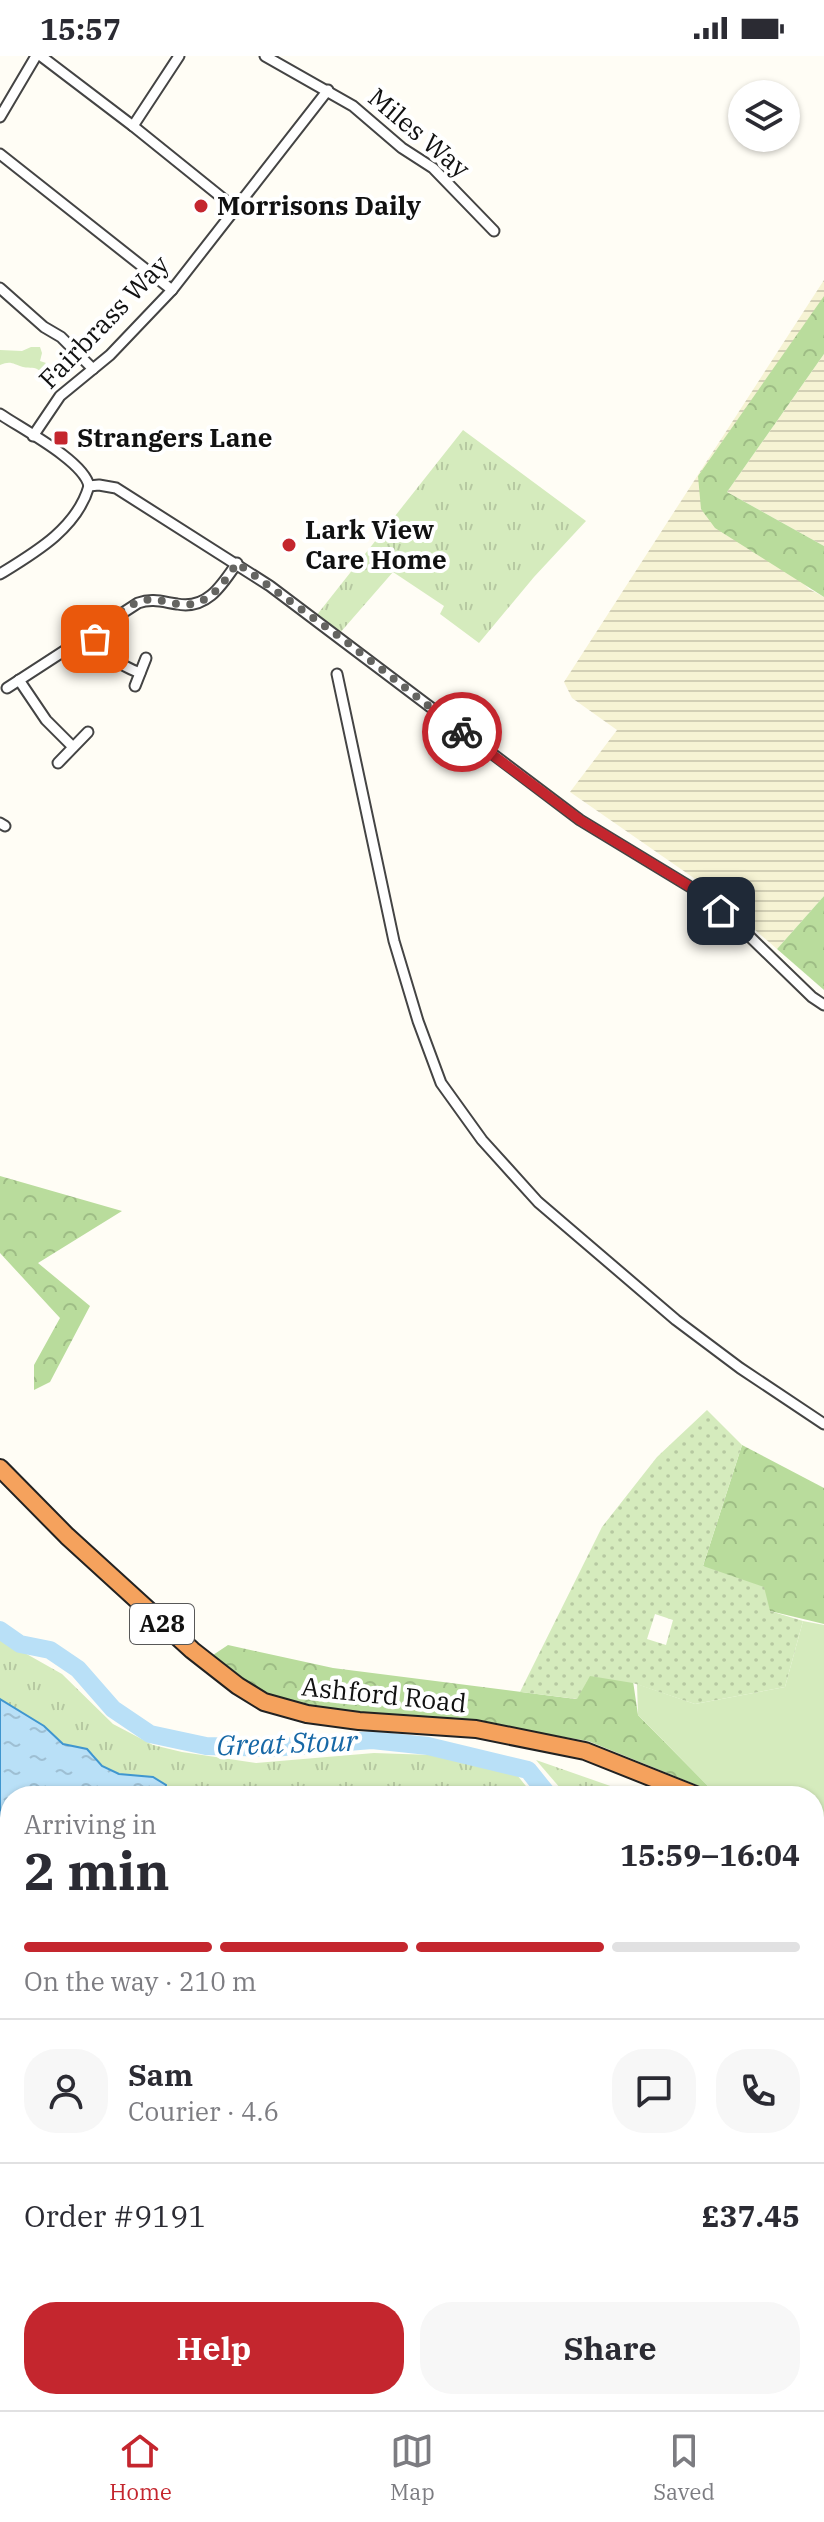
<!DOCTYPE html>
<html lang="en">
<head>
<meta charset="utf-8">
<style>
	body { margin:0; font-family:"IBM Plex Serif",serif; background:#f7f7f7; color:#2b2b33; height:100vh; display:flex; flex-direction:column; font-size:30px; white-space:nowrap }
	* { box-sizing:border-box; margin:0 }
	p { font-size:26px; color:#7c7c81 }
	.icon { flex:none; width:44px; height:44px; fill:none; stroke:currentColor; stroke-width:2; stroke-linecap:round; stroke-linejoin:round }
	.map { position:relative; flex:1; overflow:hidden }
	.sheet { position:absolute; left:0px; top:1730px; width:824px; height:624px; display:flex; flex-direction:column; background:#fff; border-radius:32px 32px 0 0; box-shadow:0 2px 6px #0004 }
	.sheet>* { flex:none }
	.controls { position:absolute; left:728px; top:24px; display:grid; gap:16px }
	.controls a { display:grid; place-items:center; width:72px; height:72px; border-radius:50%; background:#fff; box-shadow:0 2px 6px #0004; font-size:40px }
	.pin { position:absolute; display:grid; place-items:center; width:68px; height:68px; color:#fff; margin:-34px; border-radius:16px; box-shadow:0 4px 12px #0006 }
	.courier { position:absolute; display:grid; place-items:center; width:80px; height:80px; margin:-40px; border:6px solid #c4262e; border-radius:50%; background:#fff; color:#222; box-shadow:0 2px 10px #0007 }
	.summary em { font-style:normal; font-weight:800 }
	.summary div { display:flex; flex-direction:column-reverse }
	.summary { display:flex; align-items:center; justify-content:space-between; height:136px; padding:0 24px }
	h1 { font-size:52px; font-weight:800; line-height:60px }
	.bar { display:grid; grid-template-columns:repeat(4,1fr); gap:12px 8px; align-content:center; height:96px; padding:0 24px }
	.bar i { height:10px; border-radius:6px; background:#e1e1e2 }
	.bar .current { background:#c4262e }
	.bar p { grid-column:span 4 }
	.line { display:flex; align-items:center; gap:20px; padding:0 24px; border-top:2px solid #e1e1e2 }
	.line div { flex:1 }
	.round { display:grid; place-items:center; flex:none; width:84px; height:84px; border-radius:32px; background:#f7f7f7 }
	.button { display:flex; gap:16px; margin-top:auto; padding:16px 24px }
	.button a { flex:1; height:92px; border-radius:32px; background:#c4262e; color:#fff; font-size:32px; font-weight:800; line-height:92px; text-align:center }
	.button a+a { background:#f7f7f7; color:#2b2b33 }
	.status { display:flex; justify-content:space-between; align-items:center; height:56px; padding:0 40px; background:#fff; direction:ltr }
	.status svg { height:22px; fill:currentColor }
	.tabs { display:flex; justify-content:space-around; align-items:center; height:112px; border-top:2px solid #e1e1e2; background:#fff; font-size:22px; color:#7c7c81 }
	.tabs a { display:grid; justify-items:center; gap:4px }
	.tabs .current { color:#c4262e }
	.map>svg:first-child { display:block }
</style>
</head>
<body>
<div class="status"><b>15:57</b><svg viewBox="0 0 49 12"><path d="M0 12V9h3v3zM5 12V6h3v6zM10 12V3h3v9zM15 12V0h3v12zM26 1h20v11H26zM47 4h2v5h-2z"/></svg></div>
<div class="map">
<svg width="824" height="2354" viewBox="0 0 824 2354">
	<defs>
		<pattern id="farmland-rules" width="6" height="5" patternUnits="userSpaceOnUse" patternTransform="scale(2)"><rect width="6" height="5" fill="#f6f3d4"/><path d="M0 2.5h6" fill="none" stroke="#d2cfb5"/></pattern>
		<pattern id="grass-tufts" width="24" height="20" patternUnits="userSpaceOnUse" patternTransform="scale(2)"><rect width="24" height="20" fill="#d5ebbd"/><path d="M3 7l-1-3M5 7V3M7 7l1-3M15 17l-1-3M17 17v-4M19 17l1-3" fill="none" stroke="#b6c8a1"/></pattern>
		<pattern id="forest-crowns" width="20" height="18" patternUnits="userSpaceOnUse" patternTransform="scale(2)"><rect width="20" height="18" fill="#b9dc9c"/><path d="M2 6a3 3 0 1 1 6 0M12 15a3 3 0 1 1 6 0" fill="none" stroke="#9ebc85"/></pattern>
		<pattern id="garden-dots" width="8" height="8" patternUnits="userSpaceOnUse" patternTransform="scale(2)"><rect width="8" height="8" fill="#d5ebbd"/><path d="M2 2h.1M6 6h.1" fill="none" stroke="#b6c8a1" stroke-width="1.8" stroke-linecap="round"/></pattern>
		<pattern id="water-ripples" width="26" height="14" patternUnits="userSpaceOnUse" patternTransform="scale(2)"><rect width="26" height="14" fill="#b9e0f7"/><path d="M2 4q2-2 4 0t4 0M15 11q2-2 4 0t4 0" fill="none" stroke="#9ebfd3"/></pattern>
	</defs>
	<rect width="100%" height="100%" fill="#fffdf5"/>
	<!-- farmland -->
	<g fill="url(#farmland-rules)">
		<polygon points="824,224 824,241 698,420 809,533 824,541 824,840 777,893 701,827 570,736 617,674 572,642 564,626"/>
		<polygon points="824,298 824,490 727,436"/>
		<polygon points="0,2036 10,2041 10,2303 0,2298"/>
		<polygon points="0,2315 10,2319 10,2344 65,2344 87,2354 0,2354"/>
		<polygon points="103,2344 538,2344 539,2354 126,2354"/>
	</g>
	<!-- grass -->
	<g fill="url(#grass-tufts)">
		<polygon points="463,374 586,465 534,521 479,587 440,558 444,550 393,516 339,578 316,560"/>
		<polygon points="0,1583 62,1618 113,1668 153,1689 182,1696 256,1707 374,1697 432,1699 513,1714 534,1740 164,1740 165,1730 153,1721 119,1718 102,1710 93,1698 71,1689 64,1688 44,1670 0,1643"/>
		<polygon points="536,1704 639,1740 567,1740"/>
		<polygon points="814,1801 824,1804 824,1863 814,1859"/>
		<polygon points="814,1883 824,1887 824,1977 814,1969"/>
	</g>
	<!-- forest -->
	<g fill="url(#forest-crowns)">
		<polygon points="824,240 824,298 727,436 824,490 824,541 715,472 701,453 698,420"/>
		<polygon points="824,840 824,934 777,893"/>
		<polygon points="0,1120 122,1155 38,1207 90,1250 50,1326 34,1334 34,1309 60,1262 0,1197"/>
		<polygon points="742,1389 824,1432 824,1568 770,1555 703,1510"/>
		<polygon points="228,1589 333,1612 576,1643 589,1618 633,1625 638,1659 714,1736 588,1685 475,1666 343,1657 280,1643 255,1631 213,1599"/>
		<polygon points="538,2344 583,2344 584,2354 539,2354"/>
	</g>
	<!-- park -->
	<g fill="#d5ebbd">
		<path d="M31 291H40L42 297 40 305 46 307 40 315C34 310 31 313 23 311 13 308 11 304 0 309V294L22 295Z"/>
		<polygon points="803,1565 824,1569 824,1770 814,1767 814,1740 726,1740 714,1736 638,1659 637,1628 695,1648 785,1631"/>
	</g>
	<!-- garden -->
	<path fill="url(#garden-dots)" fill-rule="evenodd" d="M707 1354 742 1389 703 1510 764 1531 770 1555 803 1565 785 1631 695 1648 633 1627 590 1620 577 1643 520 1636 602 1471 657 1401ZM655 1558 673 1564 666 1589 647 1583Z"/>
	<!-- water -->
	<g fill="url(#water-ripples)" stroke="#3f96cf" stroke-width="2">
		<polygon points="0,1643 44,1670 63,1688 87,1693 102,1710 119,1718 153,1721 166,1729 164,1740 10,1740 10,1784 0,1779"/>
		<polygon points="0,1882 10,1887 10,1989 0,1984"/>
		<polygon points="814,1969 824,1977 824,2013 814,2017"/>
		<polygon points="814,2137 819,2140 824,2149 824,2354 596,2354 595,2344 814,2344"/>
	</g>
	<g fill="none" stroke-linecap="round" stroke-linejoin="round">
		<!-- stream -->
		<g stroke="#3f96cf" stroke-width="3">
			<polyline points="0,1830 10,1834"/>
			<polyline points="814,2077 824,2079"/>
			<polyline points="571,2344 571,2354"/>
		</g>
		<!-- river -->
		<g stroke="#b9e0f7" stroke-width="18">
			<polyline points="0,1574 20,1588 50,1594 78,1613 113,1653 150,1678 206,1690 272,1692 372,1684 428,1690 528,1714 549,1740"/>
			<polyline points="814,1868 824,1873"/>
		</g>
		<!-- street casing -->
		<g stroke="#444" stroke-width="13">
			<g id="street">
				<polyline points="41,0 133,70 236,153"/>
				<polyline points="265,0 353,50 402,92 433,112 494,175"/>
				<polyline points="0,61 36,0"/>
				<polyline points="133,70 179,0"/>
				<polyline points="0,98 172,234"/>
				<polyline points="0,232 44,271 61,281 93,313"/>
				<path d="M0 358C22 373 84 405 89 430"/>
				<polyline points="33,380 60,340 110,299 172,234 328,34"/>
				<polyline points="89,430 99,429 116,432 270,530 580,764 697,835 745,876 812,941 824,949"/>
				<path d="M0 518C36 496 77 472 89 430"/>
				<path d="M92 577C105 599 117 608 140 617"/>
				<polyline points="337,618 394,885 418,965 441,1027 482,1084 538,1146 676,1264 740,1312 824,1368"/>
				<polyline points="19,624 46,664 73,691"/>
				<polyline points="135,630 146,602"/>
				<path d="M7 632 138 547C152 542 163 546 177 548 207 554 222 529 237 507"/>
				<polyline points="58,707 88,676"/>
				<polyline points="0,767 5,770"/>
			</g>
		</g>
		<!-- highway casing -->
		<g stroke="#222" stroke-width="20">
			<g id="highway">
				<polyline points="0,1412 67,1480 192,1594 238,1630 264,1646 307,1658 359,1665 476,1673 585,1695 698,1740"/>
				<polyline points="814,1785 824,1789"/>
			</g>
		</g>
		<!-- street -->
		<use href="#street" stroke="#fff" stroke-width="9"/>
		<!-- highway -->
		<use href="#highway" stroke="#f5a25d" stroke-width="16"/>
		<!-- rail -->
		<g stroke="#c4262e" stroke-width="3">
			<polyline points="0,1803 10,1808"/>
			<polyline points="814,2062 824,2064"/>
		</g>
	</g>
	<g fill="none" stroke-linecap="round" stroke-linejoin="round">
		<!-- done -->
		<path stroke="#646461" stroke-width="8" stroke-dasharray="0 14.4" d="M95 583 92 577C108 566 127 547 146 544 157 542 168 547 178 548 207 553 223 528 237 507L344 584 462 676"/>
		<!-- route -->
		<polyline stroke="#c4262e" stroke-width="10" points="462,676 580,764 697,835 721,855"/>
	</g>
	<!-- markers -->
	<g fill="#c4262e" stroke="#fff" stroke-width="3">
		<circle cx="201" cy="150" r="8"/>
		<rect x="53" y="374" width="16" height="16" rx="4"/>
		<circle cx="289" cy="489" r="8"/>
	</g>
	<g text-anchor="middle" stroke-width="8" stroke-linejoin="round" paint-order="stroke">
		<!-- shield labels -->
		<rect fill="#fff" stroke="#585858" stroke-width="2" x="130" y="1548" width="64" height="40" rx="6"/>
		<g font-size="24" font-weight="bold" fill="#111">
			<text x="162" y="1576">A28</text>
		</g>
		<!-- street labels -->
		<g font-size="26" fill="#111" stroke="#fff">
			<text transform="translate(419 77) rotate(40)" y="9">Miles Way</text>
			<text transform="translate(104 266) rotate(-46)" y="9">Fairbrass Way</text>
			<text transform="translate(384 1639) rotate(6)" y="9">Ashford Road</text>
		</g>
		<!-- poi labels -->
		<g font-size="26" font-weight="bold" fill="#111" stroke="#fff" text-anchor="start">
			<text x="217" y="159">Morrisons Daily</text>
			<text x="77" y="391">Strangers Lane</text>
			<text x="305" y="483">Lark View<tspan x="305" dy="30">Care Home</tspan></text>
		</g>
		<!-- water labels -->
		<g font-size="28" font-style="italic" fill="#1768a6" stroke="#fff">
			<text transform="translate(287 1687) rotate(-2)" y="10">Great Stour</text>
		</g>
	</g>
</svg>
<div class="controls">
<a><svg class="icon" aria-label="layers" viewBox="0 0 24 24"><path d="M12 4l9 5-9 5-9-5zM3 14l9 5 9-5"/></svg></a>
</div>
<div class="pin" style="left:95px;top:583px;background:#ea580c"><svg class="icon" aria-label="bag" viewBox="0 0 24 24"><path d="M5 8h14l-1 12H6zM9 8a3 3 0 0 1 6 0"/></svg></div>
<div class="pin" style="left:721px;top:855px;background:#1f2937"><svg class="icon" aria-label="home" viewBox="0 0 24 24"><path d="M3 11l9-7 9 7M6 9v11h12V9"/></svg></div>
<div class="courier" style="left:462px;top:676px"><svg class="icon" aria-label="bike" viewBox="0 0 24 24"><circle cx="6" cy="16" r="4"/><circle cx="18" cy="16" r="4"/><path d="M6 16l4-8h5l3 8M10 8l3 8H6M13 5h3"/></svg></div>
<section class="sheet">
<div class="summary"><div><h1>2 min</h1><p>Arriving in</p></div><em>15:59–16:04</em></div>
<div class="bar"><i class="current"></i><i class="current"></i><i class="current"></i><i></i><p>On the way · 210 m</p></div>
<div class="line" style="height:144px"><a class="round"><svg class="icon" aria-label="person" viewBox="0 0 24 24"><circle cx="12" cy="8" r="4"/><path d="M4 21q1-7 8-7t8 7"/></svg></a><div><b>Sam</b><p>Courier · 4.6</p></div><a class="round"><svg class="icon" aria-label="chat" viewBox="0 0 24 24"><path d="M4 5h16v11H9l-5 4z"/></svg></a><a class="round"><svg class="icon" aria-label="phone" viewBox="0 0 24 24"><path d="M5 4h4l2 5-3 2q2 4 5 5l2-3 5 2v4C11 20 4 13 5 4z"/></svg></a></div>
<div class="line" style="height:104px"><div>Order #9191</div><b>£37.45</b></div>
<div class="button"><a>Help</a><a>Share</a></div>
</section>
</div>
<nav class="tabs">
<a class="current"><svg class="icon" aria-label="home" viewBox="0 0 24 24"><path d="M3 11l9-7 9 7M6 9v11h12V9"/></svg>Home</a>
<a><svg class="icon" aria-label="map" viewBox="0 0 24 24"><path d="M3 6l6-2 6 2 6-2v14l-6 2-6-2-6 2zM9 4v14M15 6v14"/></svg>Map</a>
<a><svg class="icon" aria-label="saved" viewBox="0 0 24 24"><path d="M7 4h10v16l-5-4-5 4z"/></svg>Saved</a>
</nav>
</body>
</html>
